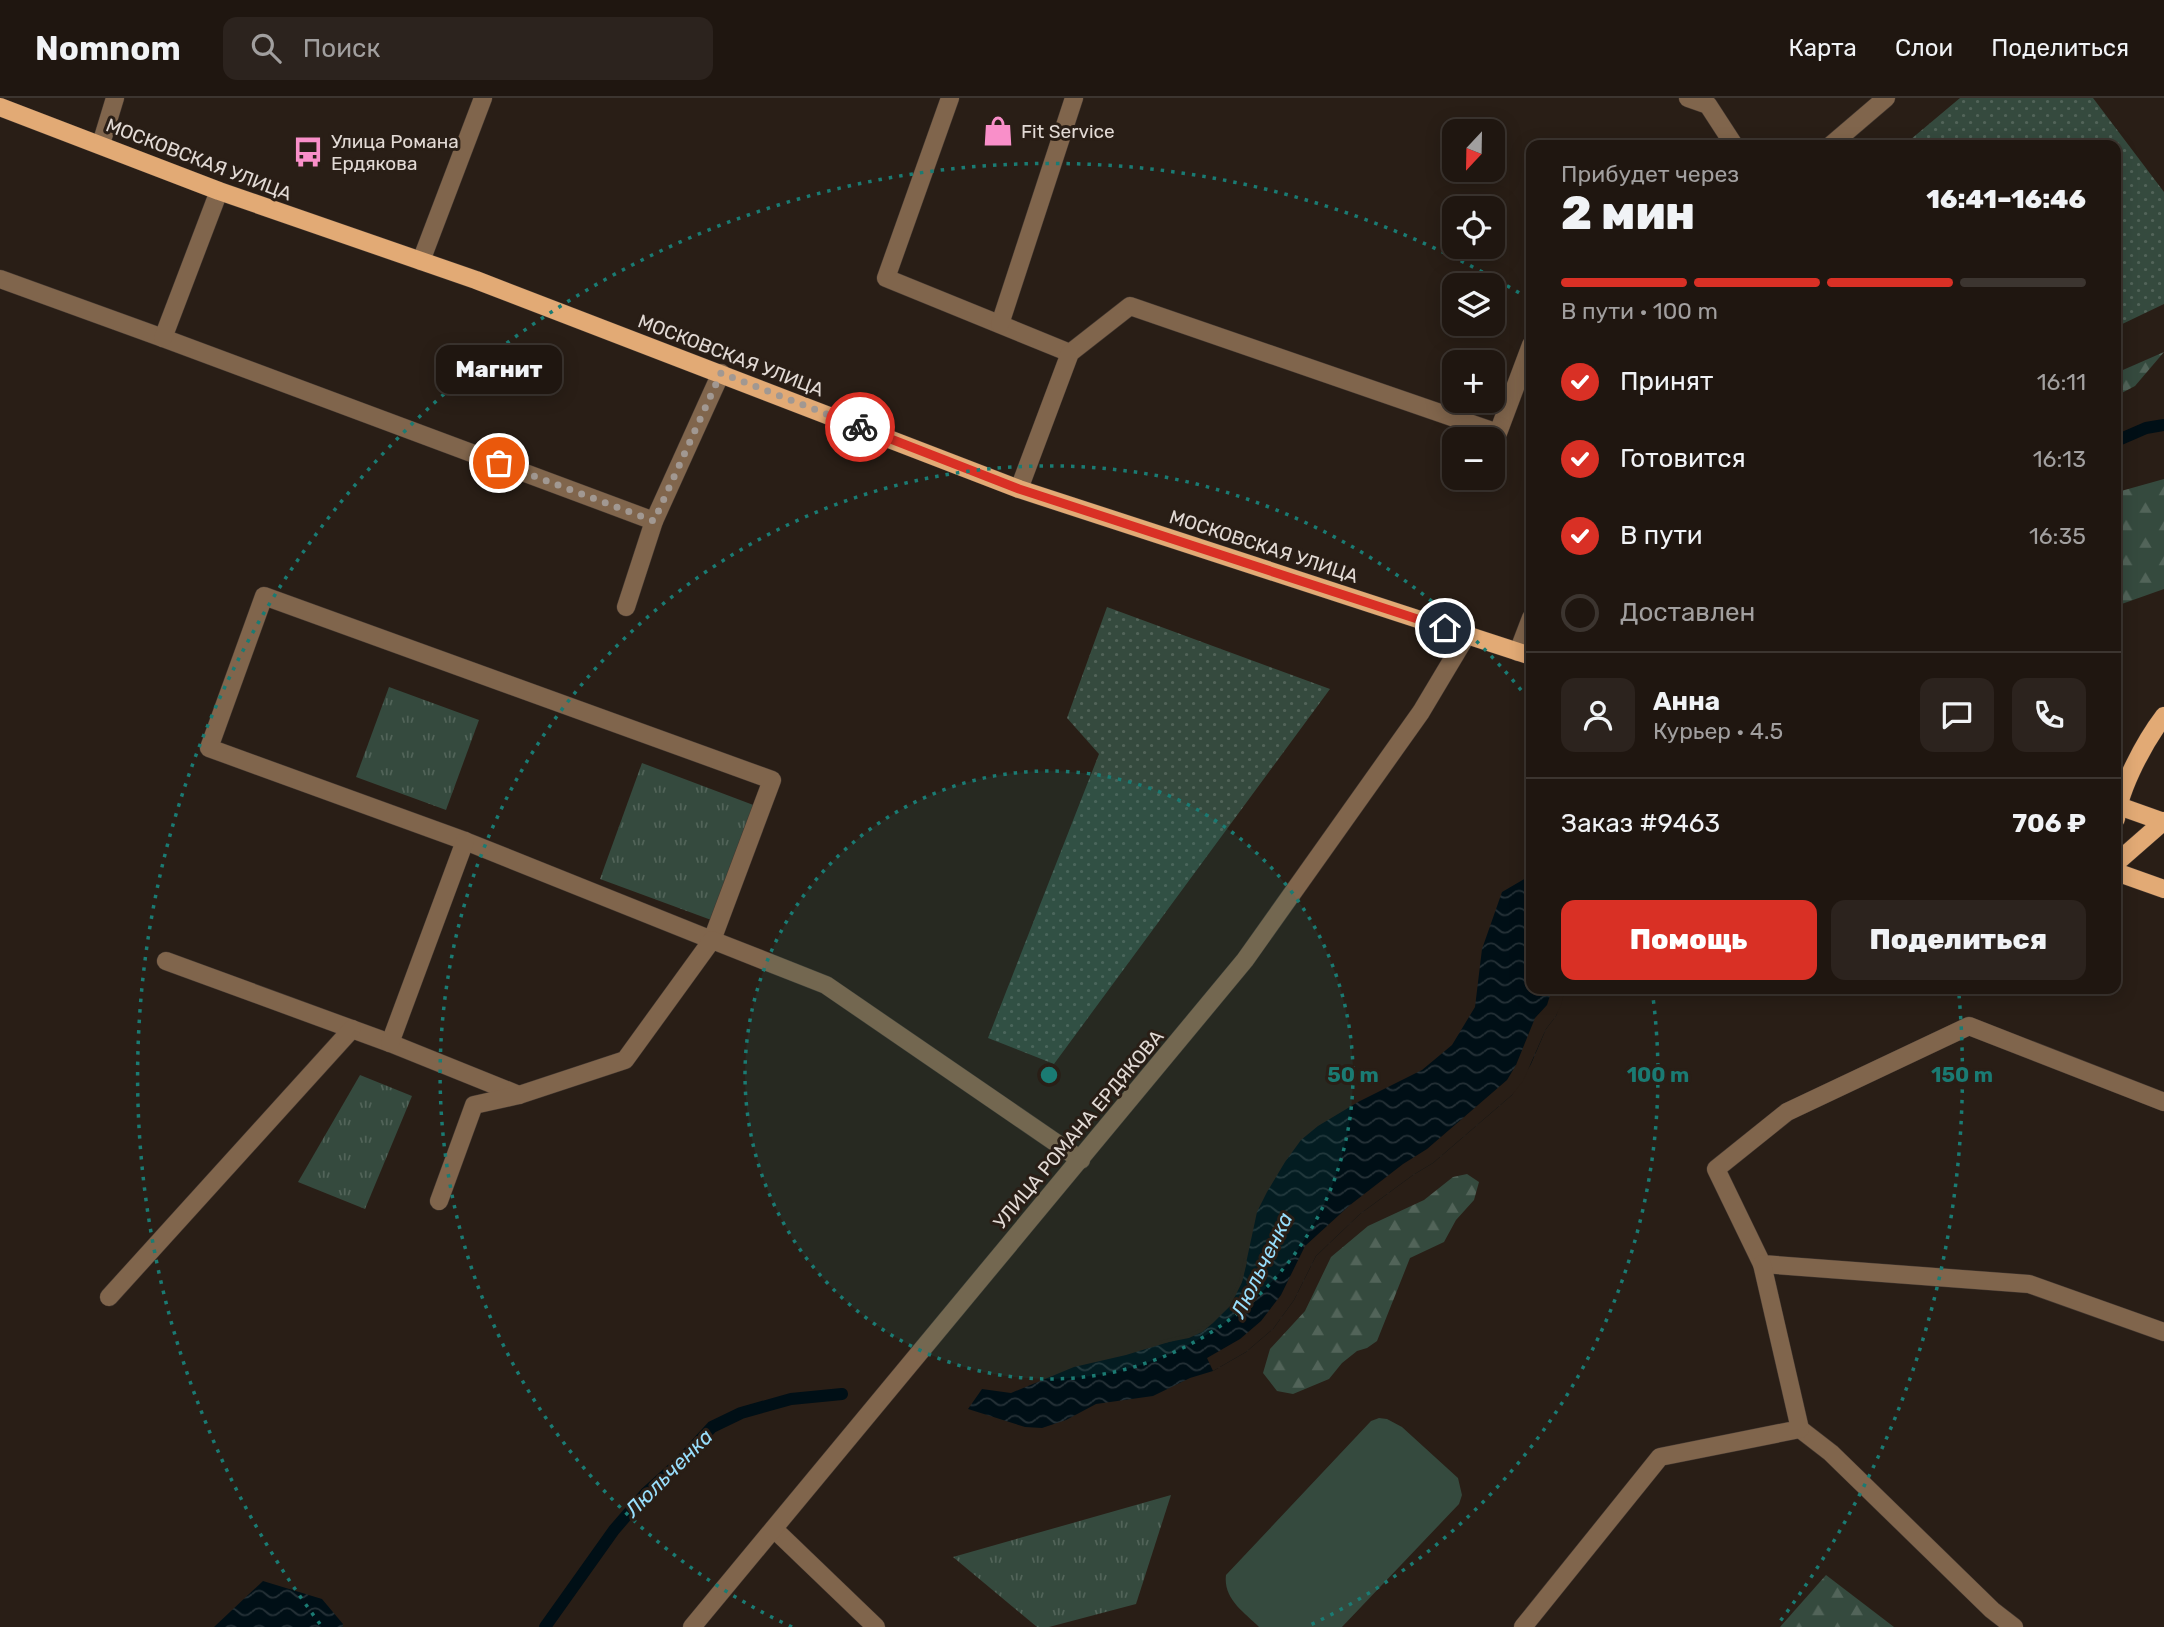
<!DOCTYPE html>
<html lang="ru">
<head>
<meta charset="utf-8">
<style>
	body { margin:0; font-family:Rubik,sans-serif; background:#2c231e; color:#f1f3f6; height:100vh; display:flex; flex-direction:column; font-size:26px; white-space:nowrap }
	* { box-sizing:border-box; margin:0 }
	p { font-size:23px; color:#a19f9f }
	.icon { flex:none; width:38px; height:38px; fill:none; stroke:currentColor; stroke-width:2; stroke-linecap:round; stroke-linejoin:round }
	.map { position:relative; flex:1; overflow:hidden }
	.drawer { position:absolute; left:1526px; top:42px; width:595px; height:854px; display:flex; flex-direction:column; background:#1f1610; border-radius:14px; box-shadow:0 4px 18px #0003,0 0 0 2px #3c3530 }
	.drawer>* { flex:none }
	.needle { width:46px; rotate:202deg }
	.tools { position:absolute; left:1442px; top:21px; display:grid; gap:14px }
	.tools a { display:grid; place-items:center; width:63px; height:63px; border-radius:14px; background:#1f1610; box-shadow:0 4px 18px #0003,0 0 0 2px #3c3530; font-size:35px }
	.pin { position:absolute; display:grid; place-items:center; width:60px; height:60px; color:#fff; margin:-30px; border:4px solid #fff; border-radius:50%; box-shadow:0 2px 7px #0007 }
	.courier { position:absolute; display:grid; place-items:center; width:70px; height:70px; margin:-35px; border:5px solid #d93025; border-radius:50%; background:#fff; color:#222; box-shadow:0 2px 9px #0007 }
	.bubble { position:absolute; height:49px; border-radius:14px; background:#1f1610; box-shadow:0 4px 18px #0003,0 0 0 2px #3c3530; font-size:23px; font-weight:800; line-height:49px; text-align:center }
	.overview em { font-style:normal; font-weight:800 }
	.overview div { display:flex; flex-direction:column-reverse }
	.overview { display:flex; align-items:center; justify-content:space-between; height:119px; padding:0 35px }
	h1 { font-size:46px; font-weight:800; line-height:52px }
	.bar { display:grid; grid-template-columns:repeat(4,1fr); gap:10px 7px; align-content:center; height:84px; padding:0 35px }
	.bar i { height:9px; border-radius:5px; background:#3c3530 }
	.bar .active { background:#d93025 }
	.bar p { grid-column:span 4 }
	.line { display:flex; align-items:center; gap:18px; padding:0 35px; border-top:2px solid #3c3530 }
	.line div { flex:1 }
	.round { display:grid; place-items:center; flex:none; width:74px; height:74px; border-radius:14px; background:#2c231e }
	ol { padding:0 35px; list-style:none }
	li { display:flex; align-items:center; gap:21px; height:77px }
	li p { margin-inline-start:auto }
	li .icon { padding:7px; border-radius:50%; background:#d93025; color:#fff; stroke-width:4 }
	li:last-child { color:#a19f9f }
	li i { width:38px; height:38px; border:4px solid #3c3530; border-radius:50% }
	.action { display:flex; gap:14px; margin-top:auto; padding:14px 35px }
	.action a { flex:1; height:80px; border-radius:14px; background:#d93025; color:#fff; font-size:28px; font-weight:800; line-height:80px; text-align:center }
	.action a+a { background:#2c231e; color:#f1f3f6 }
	header { display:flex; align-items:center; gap:42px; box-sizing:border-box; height:98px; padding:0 35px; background:#1f1610; border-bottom:2px solid #3c3530 }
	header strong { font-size:33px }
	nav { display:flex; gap:38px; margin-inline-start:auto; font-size:24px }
	.search { width:490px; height:63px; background:#2c231e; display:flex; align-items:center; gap:18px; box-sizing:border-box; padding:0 24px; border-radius:14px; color:#a19f9f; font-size:26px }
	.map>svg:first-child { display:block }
</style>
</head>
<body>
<header>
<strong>Nomnom</strong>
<div class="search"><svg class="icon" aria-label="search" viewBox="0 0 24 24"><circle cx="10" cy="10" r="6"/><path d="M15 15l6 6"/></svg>Поиск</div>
<nav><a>Карта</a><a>Слои</a><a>Поделиться</a></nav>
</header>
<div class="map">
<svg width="2164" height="1529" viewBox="0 0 2164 1529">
	<defs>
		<pattern id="grass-dots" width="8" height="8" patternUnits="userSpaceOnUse" patternTransform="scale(1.75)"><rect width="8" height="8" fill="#354a3e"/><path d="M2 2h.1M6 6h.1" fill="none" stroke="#526459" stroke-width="1.8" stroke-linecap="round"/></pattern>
		<pattern id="forest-firs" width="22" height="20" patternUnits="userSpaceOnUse" patternTransform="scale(1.75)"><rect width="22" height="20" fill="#354a3e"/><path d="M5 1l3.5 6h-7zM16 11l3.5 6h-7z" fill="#526459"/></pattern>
		<pattern id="park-tufts" width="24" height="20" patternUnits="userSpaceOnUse" patternTransform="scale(1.75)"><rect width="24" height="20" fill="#354a3e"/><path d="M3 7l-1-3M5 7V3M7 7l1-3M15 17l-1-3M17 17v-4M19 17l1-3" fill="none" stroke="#526459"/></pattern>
		<pattern id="water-waves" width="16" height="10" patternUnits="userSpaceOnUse" patternTransform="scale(1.75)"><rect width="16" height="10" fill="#000f16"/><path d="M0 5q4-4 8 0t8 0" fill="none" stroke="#253137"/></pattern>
	</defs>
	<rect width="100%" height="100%" fill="#291e16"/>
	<!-- grass -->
	<g fill="url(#grass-dots)">
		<polygon points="1960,0 2093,0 2164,94 2164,206 2116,229 2116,47 1904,47"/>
		<polygon points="1107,509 1330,591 1054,966 988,940 1099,656 1067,620"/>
	</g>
	<!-- forest -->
	<g fill="url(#forest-firs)">
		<polygon points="2164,254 2135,288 2116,298 2116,275"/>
		<polygon points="2164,381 2164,491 2116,508 2116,397 2121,393"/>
		<polygon points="1467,1076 1479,1084 1474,1102 1456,1122 1444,1144 1410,1160 1377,1243 1367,1250 1357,1253 1342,1265 1329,1281 1293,1296 1277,1293 1263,1275 1270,1251 1305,1213 1331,1159 1368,1128 1424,1102 1453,1079"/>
		<polygon points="1826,1477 1894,1529 1780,1529"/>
	</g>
	<!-- park -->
	<g fill="url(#park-tufts)">
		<polygon points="389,589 479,622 446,712 356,679"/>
		<polygon points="642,665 756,708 714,823 600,781"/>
		<polygon points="360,977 412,998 365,1111 298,1084"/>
		<polygon points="1171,1397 1136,1506 1049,1529 1037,1529 953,1459"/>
	</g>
	<!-- pitch -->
	<path fill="#354a3e" d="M1379 1320 1387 1321 1402 1329 1458 1380 1462 1397 1459 1406 1342 1529H1259C1244 1514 1223 1501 1226 1477L1371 1323Z"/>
	<!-- water -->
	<g fill="url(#water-waves)">
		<polygon points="1531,777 1531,891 1565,891 1556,918 1546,931 1531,966 1512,997 1433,1065 1413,1077 1360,1116 1316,1158 1294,1202 1273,1231 1246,1254 1213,1273 1190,1280 1153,1298 1096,1306 1066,1322 1042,1330 1025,1329 968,1311 982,1291 1011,1295 1074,1269 1126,1257 1202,1234 1230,1208 1242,1184 1257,1114 1267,1094 1285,1064 1301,1042 1318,1028 1358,1004 1422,972 1452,947 1475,909 1482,851 1502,794"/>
		<polygon points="263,1483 322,1501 343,1526 343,1529 214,1529"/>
	</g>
	<!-- pier -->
	<g fill="#291e16">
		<polygon points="1552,891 1565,891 1561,907 1556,918 1546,931 1523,983 1512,997 1433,1065 1413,1077 1360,1116 1316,1158 1294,1202 1273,1231 1246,1254 1213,1273 1207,1260 1240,1241 1261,1223 1281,1197 1305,1148 1350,1107 1403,1066 1427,1051 1507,982 1516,967 1535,920 1547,907"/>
		<polygon points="1244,1160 1247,1164 1242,1184 1230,1208 1213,1225 1202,1234 1189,1240 1164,1245 1159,1243 1188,1236 1200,1231 1211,1223 1227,1206 1239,1183"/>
	</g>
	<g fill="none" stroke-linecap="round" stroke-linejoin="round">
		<!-- stream -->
		<g stroke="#000f16" stroke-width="12">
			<polyline points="2116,343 2146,330 2164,327"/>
			<polyline points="545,1529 614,1432 646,1395 679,1365 712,1329 741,1315 791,1301 842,1296"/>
		</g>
		<!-- minor casing -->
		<g stroke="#433831" stroke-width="19">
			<g id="minor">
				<polyline points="950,0 886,180 1070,255"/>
				<polyline points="1688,0 1708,7 1734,47"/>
				<polyline points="101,46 115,0"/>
				<polyline points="1831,47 1886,0"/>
				<polyline points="421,163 483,0"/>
				<polyline points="0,181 163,240 654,423"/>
				<polyline points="1000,226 1074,0"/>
				<polyline points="163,240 219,93"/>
				<polyline points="1019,391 1070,255 1130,208 1498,335 1531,247"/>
				<polygon points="264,498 772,682 712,842 465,743 209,650"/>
				<polyline points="626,509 654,423 721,275"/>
				<polyline points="1518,554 1531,520"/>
				<polyline points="166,863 390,945 519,997"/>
				<polyline points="390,945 465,743"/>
				<polyline points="2164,1004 1969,928 1787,1014 1716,1071 1762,1166 2029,1186 2164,1234"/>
				<polyline points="439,1103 474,1007 519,997 625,962 712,842 826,887 1081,1062"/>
				<polyline points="109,1199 352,931"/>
				<polyline points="1800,1331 1831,1355 1992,1512 2014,1529"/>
				<polyline points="774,1431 876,1529"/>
				<polyline points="692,1529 1245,862 1421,614 1467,537"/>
				<polyline points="1523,1529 1660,1359 1800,1331 1762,1166"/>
			</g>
		</g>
		<!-- major casing -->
		<g stroke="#433831" stroke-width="19">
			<g id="major">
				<polyline points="0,9 219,93 476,182 1019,391 1531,558"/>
				<polyline points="2116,707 2164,724"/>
				<path d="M2116 721C2120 689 2145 643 2164 618"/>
				<polyline points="2116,765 2164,723"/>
				<polyline points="2116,774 2164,791"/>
			</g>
		</g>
		<!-- minor -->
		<use href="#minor" stroke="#80654c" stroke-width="18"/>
		<!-- major -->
		<use href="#major" stroke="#e2aa75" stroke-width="18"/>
	</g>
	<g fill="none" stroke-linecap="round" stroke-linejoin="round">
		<!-- done -->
		<polyline stroke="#a19892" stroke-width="7" stroke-dasharray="0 12.6" points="499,365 654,423 721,275 860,329"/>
		<!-- route -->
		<polyline stroke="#d93025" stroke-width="9" points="860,329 1019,391 1445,530"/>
	</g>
	<!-- distance rings -->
	<circle cx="1049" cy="977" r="304" fill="#1a7b73" fill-opacity=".12"/>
	<g fill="none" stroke="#1a7b73" stroke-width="3.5" stroke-dasharray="3.5 7">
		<circle cx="1049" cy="977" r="304"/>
		<path d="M792 1529A609 609 0 1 1 1529 602M1652 892A609 609 0 0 1 1306 1529"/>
		<path d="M320 1526A913 913 0 0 1 1526 199M1959 897A913 913 0 0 1 1778 1526"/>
	</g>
	<!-- icons -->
	<defs>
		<g id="shop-bare" transform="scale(2.415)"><path d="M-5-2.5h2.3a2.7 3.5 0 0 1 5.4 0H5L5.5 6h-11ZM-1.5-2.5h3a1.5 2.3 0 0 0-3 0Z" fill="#f98fc9" stroke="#291e16" stroke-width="2.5" paint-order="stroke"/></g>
		<g id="bus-bare" transform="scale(2.415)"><path d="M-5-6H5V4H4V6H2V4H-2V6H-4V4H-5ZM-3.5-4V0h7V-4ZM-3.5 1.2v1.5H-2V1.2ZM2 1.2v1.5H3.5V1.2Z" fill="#f98fc9" stroke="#291e16" stroke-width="2.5" paint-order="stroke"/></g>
	</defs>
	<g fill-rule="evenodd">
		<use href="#shop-bare" x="998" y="33"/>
		<use href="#bus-bare" x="308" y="54"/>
	</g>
	<g text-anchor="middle" stroke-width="6" stroke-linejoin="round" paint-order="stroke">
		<!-- poi labels -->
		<g font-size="19" fill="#e2dad5" stroke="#291e16" text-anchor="start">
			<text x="1021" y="40">Fit Service</text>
			<text x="331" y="50">Улица Романа<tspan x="331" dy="22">Ердякова</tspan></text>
		</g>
		<!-- street labels -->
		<g font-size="19" fill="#e2dad5" stroke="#291e16">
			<text transform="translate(199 61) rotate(21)" y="7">МОСКОВСКАЯ УЛИЦА</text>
			<text transform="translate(731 257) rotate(21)" y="7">МОСКОВСКАЯ УЛИЦА</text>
			<text transform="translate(1264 448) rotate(18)" y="7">МОСКОВСКАЯ УЛИЦА</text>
			<text transform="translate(1078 1031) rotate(-50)" y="7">УЛИЦА РОМАНА ЕРДЯКОВА</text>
		</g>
		<!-- water labels -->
		<g font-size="21" font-style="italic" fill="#98defc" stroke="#291e16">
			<text transform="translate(1262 1167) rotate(-64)" y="7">Люльченка</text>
			<text transform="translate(669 1375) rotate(-45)" y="7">Люльченка</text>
		</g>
	</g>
	<circle cx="1049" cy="977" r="10" fill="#1a7b73" stroke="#291e16" stroke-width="3.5"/>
	<g font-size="21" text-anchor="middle" font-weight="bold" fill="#1a7b73" stroke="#291e16" stroke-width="6" stroke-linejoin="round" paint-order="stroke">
		<text x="1353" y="984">50 m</text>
		<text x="1658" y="984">100 m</text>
		<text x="1962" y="984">150 m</text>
	</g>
</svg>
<div class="tools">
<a><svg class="needle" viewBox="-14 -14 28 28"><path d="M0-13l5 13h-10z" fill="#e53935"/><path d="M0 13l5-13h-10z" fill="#a19f9f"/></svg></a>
<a><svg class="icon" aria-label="locate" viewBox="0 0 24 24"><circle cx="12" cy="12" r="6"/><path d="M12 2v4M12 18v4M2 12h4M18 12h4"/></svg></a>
<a><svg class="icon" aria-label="layers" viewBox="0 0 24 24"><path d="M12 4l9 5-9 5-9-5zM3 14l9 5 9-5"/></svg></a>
<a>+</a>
<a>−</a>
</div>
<div class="pin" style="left:499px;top:365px;background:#ea580c"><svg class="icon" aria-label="bag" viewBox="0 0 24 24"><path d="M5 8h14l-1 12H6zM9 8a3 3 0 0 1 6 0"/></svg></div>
<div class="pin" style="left:1445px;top:530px;background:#1f2937"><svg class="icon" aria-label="home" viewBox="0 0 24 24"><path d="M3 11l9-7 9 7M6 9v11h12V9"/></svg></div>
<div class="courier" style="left:860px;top:329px"><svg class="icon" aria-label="bike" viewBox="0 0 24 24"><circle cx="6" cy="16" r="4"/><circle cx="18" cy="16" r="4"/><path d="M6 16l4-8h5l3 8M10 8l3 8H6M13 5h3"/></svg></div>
<div class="bubble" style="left:436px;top:247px;width:126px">Магнит</div>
<section class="drawer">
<div class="overview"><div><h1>2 мин</h1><p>Прибудет через</p></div><em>16:41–16:46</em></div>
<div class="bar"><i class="active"></i><i class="active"></i><i class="active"></i><i></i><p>В пути · 100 m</p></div>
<ol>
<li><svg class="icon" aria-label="check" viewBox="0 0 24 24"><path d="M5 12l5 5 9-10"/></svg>Принят<p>16:11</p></li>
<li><svg class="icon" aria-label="check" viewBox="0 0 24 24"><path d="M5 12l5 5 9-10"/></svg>Готовится<p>16:13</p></li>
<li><svg class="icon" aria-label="check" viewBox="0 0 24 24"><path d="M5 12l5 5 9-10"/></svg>В пути<p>16:35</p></li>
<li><i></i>Доставлен</li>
</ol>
<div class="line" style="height:126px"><a class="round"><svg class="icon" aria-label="person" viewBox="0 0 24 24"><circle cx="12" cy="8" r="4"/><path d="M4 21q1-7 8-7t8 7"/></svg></a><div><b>Анна</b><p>Курьер · 4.5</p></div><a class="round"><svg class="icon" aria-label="chat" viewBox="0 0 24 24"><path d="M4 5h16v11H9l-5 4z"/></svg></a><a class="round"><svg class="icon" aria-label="phone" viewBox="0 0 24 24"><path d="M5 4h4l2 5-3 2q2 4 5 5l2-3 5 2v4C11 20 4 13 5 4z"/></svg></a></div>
<div class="line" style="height:91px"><div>Заказ #9463</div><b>706 ₽</b></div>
<div class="action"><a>Помощь</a><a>Поделиться</a></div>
</section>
</div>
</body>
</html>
